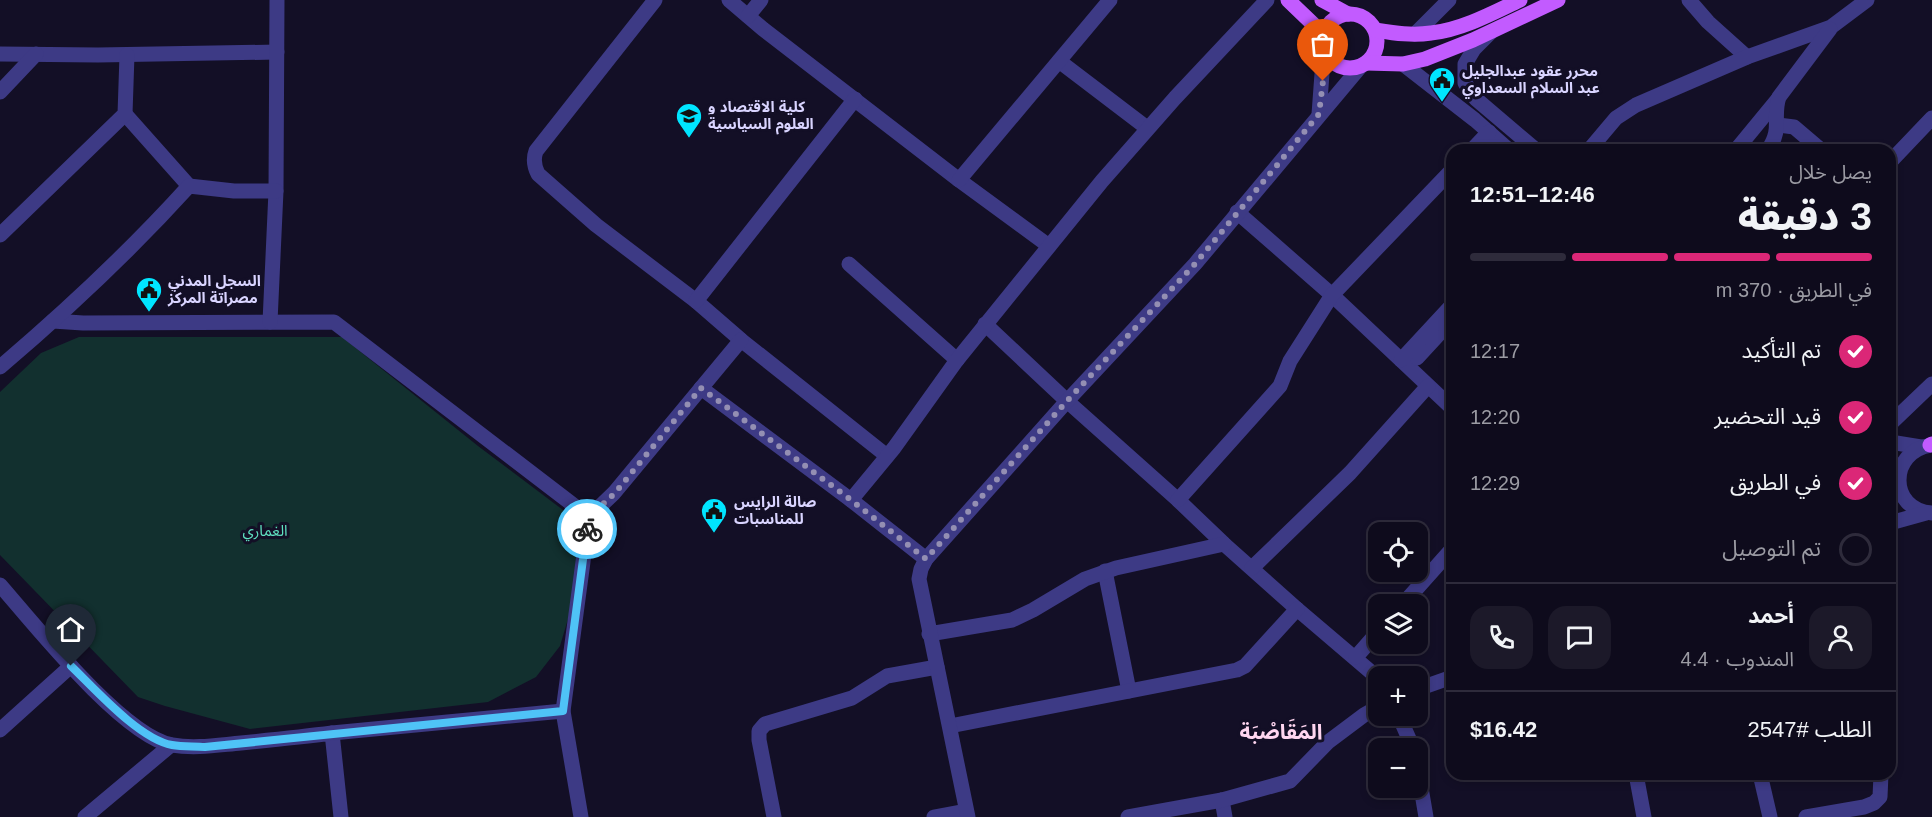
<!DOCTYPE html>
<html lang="ar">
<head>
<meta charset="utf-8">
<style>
	body { margin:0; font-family:Helvetica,"Noto Sans Arabic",sans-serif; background:#1c1929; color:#f1f3f6; direction:rtl; height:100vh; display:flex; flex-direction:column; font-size:22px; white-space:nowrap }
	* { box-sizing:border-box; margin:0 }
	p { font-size:20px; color:#9b9ba3 }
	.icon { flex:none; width:33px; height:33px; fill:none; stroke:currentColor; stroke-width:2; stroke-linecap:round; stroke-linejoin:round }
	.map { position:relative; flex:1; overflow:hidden; direction:ltr }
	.panel { position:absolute; left:1446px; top:144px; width:450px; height:636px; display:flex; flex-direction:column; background:#0e0b1c; border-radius:18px; box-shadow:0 3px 9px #0003,0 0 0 2px #2e2b3b; direction:rtl }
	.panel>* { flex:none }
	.tools { position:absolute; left:1368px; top:522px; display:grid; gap:12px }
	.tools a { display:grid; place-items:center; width:60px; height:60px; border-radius:12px; background:#0e0b1c; box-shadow:0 3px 9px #0003,0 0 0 2px #2e2b3b; font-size:30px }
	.pin { position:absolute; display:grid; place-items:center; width:51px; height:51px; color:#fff; margin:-62px -26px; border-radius:50% 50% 50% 0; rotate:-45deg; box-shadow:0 0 6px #0007 }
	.pin .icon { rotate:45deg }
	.courier { position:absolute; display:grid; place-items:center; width:60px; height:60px; margin:-30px; border:4px solid #4fc3f7; border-radius:50%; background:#fff; color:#222; box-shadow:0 2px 8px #0007 }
	.headline em { font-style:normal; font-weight:800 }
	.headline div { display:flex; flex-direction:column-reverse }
	.headline { display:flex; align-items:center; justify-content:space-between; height:102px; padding:0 24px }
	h1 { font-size:39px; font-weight:800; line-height:45px }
	.bar { display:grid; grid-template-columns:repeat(4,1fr); gap:9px 6px; align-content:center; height:72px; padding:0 24px }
	.bar i { height:8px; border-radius:4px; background:#2e2b3b }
	.bar .current { background:#db2777 }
	.bar p { grid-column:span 4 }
	.line { display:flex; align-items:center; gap:15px; padding:0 24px; border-top:2px solid #2e2b3b }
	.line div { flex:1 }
	.round { display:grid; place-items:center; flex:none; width:63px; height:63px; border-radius:18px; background:#1c1929 }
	ol { padding:0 24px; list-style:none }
	li { display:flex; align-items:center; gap:18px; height:66px }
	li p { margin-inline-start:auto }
	li .icon { padding:6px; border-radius:50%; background:#db2777; color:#fff; stroke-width:4 }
	li:last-child { color:#9b9ba3 }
	li i { width:33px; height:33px; border:3px solid #2e2b3b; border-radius:50% }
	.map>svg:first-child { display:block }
</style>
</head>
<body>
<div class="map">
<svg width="1932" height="817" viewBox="0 0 1932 817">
	<rect width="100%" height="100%" fill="#130f26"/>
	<!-- green -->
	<polygon fill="#12302f" points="79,337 342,337 478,446 563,510 576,527 578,552 573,602 560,646 536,677 488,702 250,729 165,706 138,697 0,555 0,392 41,353"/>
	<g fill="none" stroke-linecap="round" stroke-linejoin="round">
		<!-- street -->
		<g stroke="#3d3a85" stroke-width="15">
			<path d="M655 0 536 151C533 159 534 166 538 174L596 225 696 301 741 340 887 456"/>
			<polyline points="729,0 763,29 959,180 1049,246"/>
			<polyline points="1689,0 1708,22 1747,57"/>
			<polyline points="748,16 761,0"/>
			<polyline points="1491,32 1474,49 1465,64 1465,83 1476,99 1536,150"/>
			<polyline points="1415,34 1449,0"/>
			<polyline points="0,54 98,55 277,52"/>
			<polyline points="1059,61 1147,128"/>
			<polyline points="1403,64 1475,120 1509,150"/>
			<polyline points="0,92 36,54"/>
			<polyline points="125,114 189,186"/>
			<polyline points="1319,114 1324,47"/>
			<polyline points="1778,125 1794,127 1821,150"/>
			<polyline points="1472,150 1489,132"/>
			<polyline points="1589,150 1616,118 1636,105 1747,57 1831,27 1867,0"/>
			<polyline points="1736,150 1778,99"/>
			<path d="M1768 150C1783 128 1772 118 1779 97L1830 29"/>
			<polyline points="1890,162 1932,118"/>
			<polyline points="959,180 1110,0"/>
			<polyline points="1237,212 1332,295 1452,408"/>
			<polyline points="0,235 125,114 127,55"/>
			<polyline points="849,264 957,360"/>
			<polyline points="696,301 855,99"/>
			<polyline points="53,321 83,323 334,322 589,517"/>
			<polyline points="270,322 276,191 277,0"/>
			<polyline points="985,324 1067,401 1178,500 1224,544 1297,609 1378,678"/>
			<polyline points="1417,358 1452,320"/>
			<polyline points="1401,360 1452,305"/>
			<path d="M0 367C66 311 131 250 189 186L234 191H276"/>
			<polyline points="701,388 851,500 926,559"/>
			<polyline points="1890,424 1932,384"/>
			<polyline points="1890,442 1921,447"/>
			<path d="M1932 445C1888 451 1888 510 1932 513"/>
			<polyline points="851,500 894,448 957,360 1102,181 1175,98 1267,0"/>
			<polyline points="1178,500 1280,386 1290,361 1332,295 1452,170"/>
			<polyline points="1890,523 1926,513"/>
			<polyline points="1252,568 1350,473 1428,386"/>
			<polyline points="1105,571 1129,691"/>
			<path d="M0 585C34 624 123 736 172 745 195 749 218 745 241 743 271 740 301 737 332 733L341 817"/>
			<polyline points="1403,604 1452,549"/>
			<polyline points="929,634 1012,620 1033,610 1085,579 1116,568 1224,544"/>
			<polyline points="1356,657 1378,632"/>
			<polyline points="1418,689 1452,677"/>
			<polyline points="1399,716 1413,748"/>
			<polyline points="950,726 1237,670 1245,666 1297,609"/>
			<polyline points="0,730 71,666"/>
			<polyline points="332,733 563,711"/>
			<polyline points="1418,770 1426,817"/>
			<polyline points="1636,774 1644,817"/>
			<polyline points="1760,774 1770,817"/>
			<polyline points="1222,800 1225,817"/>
			<polyline points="85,817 171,745"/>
			<polyline points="581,817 563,711 589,517 614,493 741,340"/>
			<polyline points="774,817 759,740 759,731 765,724 852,698 887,676 937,667"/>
			<polyline points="934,817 966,811"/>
			<polyline points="968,817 919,579 921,569 926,559 1067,401 1195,264 1361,66"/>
			<polyline points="1128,817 1222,800 1290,781 1328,742 1364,715 1378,707"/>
			<polyline points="1806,817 1864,807 1874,803 1880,797 1881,774"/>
		</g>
		<!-- primary -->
		<g stroke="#c25bff" stroke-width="15">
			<polyline points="1288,0 1314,25 1323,39"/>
			<polyline points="1322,0 1348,14"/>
			<circle cx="1350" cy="41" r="27"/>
			<path d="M1375 30C1394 33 1412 36 1431 33 1461 30 1493 13 1520 0"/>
			<polyline points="1366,63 1403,64 1425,59 1473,40 1558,0"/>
			<polyline points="1930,445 1932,444"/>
		</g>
	</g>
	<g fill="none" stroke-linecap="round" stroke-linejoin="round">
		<!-- done -->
		<polyline stroke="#948fb3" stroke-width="6" stroke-dasharray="0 10.8" points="587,529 589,517 615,493 701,388 851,500 926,559 1067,401 1195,264 1278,164 1319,114 1323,81"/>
		<!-- route -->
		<path stroke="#4fc3f7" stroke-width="8" d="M71 666C95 689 139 739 172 745 183 747 194 746 205 747L563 711 587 529"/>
	</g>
	<!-- icons -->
	<defs>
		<g id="civic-pin" transform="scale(1.35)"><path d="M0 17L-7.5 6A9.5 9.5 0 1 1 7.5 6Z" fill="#00e5ff" stroke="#130f26"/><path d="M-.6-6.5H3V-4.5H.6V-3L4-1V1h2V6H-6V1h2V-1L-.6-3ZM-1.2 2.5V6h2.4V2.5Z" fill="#111"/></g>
		<g id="university-pin" transform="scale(1.35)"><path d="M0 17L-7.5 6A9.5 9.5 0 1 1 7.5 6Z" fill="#00e5ff" stroke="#130f26"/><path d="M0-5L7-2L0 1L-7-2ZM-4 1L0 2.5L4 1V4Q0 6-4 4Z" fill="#111"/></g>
	</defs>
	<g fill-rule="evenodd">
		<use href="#civic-pin" x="1442" y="80"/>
		<use href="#university-pin" x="689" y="116"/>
		<use href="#civic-pin" x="149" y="290"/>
		<use href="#civic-pin" x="714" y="511"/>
	</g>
	<g text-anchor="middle" stroke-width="6" stroke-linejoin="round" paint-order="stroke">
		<!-- poi labels -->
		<g font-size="15" font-weight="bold" fill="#d9d4ff" stroke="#130f26" text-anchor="start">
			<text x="1462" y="76">محرر عقود عبدالجليل<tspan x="1462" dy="17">عبد السلام السعداوي</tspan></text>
			<text x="708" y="112">كلية الاقتصاد و<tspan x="708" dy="17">العلوم السياسية</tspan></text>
			<text x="168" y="286">السجل المدني<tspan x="168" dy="17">مصراتة المركز</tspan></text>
			<text x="734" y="507">صالة الرايس<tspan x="734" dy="17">للمناسبات</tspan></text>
		</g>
		<!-- park labels -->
		<g font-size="15" fill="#5fe0c0" stroke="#130f26">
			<text x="265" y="536">الغماري</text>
		</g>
		<!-- district labels -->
		<g font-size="21" font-weight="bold" fill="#ffd6f0" stroke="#130f26">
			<text x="1281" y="739">المَقَاصْبَة</text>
		</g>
	</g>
</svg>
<div class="tools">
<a><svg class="icon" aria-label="locate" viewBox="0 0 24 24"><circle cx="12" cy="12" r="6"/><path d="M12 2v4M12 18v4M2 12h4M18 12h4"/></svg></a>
<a><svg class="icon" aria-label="layers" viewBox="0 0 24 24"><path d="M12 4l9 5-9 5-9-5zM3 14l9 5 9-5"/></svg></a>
<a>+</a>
<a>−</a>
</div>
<div class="pin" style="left:1323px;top:81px;background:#ea580c"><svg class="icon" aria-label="bag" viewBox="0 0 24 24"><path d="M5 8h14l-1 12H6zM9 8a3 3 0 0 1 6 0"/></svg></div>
<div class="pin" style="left:71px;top:666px;background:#1f2937"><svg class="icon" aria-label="home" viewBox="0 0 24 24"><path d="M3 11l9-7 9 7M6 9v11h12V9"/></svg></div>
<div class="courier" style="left:587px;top:529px"><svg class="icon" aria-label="bike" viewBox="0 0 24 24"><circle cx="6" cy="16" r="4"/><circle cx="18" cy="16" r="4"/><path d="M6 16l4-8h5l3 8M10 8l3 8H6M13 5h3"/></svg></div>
<section class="panel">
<div class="headline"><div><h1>3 دقيقة</h1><p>يصل خلال</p></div><em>12:46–12:51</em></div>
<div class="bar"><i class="current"></i><i class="current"></i><i class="current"></i><i></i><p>في الطريق · 370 m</p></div>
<ol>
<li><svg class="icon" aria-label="check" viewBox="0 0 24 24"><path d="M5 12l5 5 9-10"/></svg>تم التأكيد<p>12:17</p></li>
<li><svg class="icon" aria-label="check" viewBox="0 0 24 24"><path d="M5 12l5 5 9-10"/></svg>قيد التحضير<p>12:20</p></li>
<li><svg class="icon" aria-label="check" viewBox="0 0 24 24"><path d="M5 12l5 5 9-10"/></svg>في الطريق<p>12:29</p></li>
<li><i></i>تم التوصيل</li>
</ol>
<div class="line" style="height:108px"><a class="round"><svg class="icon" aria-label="person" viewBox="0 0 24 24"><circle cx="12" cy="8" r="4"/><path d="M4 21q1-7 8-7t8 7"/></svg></a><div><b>أحمد</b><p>المندوب · 4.4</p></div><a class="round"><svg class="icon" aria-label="chat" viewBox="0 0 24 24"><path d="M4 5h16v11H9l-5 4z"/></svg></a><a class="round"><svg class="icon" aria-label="phone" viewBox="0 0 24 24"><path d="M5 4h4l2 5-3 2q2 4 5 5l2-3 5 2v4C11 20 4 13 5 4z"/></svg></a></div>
<div class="line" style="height:78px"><div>الطلب #2547</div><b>$16.42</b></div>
</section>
</div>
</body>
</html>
